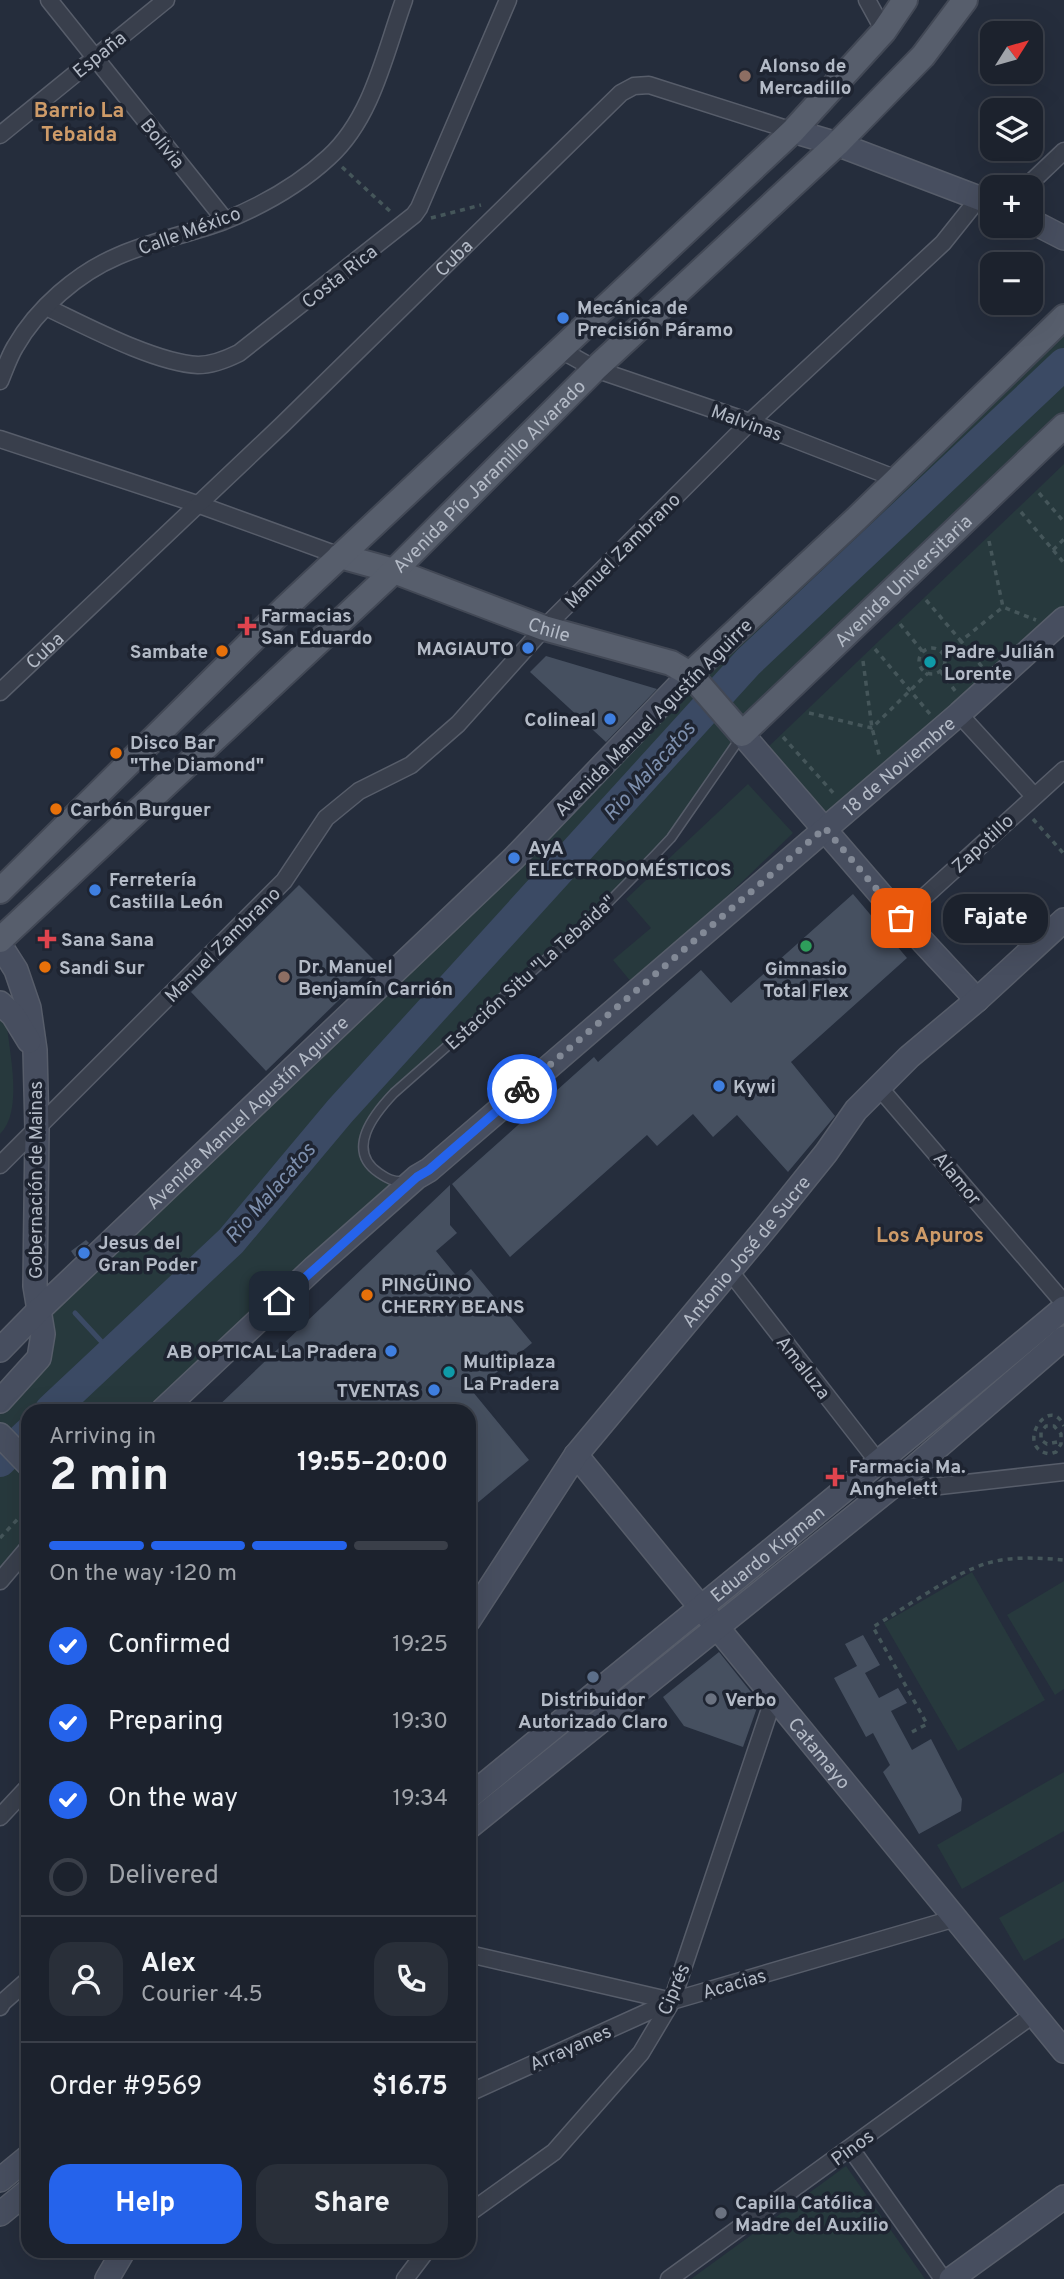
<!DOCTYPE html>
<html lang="en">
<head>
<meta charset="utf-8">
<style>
	body { margin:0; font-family:Overpass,sans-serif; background:#292f39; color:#f1f3f6; height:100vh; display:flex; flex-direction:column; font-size:26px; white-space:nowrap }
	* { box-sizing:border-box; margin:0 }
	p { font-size:23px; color:#a0a4aa }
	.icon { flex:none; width:38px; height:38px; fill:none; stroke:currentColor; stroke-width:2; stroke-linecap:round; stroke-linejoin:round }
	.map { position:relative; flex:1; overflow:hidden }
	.drawer { position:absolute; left:21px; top:1404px; width:455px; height:854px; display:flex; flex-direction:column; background:#1c222d; border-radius:21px; box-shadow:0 7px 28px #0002,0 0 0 2px #3a3f49 }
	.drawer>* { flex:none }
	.needle { width:46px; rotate:53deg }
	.fabs { position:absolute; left:980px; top:21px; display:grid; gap:14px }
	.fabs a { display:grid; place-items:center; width:63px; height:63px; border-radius:14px; background:#1c222d; box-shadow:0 7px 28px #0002,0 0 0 2px #3a3f49; font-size:35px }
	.pin { position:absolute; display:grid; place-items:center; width:60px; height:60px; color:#fff; margin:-30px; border-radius:14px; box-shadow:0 4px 10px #0006 }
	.courier { position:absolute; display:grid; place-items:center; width:70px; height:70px; margin:-35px; border:5px solid #2563eb; border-radius:50%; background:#fff; color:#222; box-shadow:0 2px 9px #0007 }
	.bubble { position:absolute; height:49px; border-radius:21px; background:#1c222d; box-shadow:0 7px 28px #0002,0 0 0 2px #3a3f49; font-size:23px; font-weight:700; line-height:49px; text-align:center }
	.summary em { font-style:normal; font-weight:700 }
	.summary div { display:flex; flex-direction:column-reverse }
	.summary { display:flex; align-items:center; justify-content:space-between; height:119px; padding:0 28px }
	h1 { font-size:46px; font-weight:700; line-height:52px }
	.bar { display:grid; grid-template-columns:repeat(4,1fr); gap:10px 7px; align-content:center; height:84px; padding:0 28px }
	.bar i { height:9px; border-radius:5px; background:#3a3f49 }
	.bar .current { background:#2563eb }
	.bar p { grid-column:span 4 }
	.line { display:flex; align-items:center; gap:18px; padding:0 28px; border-top:2px solid #3a3f49 }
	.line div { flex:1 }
	.round { display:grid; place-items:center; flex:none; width:74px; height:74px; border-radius:21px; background:#292f39 }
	ol { padding:0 28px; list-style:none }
	li { display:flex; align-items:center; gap:21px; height:77px }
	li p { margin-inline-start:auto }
	li .icon { padding:7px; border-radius:50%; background:#2563eb; color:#fff; stroke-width:4 }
	li:last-child { color:#a0a4aa }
	li i { width:38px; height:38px; border:4px solid #3a3f49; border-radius:50% }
	.cta { display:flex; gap:14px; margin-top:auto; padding:14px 28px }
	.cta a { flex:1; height:80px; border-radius:21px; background:#2563eb; color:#fff; font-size:28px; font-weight:700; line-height:80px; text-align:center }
	.cta a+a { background:#292f39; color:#f1f3f6 }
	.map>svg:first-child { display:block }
</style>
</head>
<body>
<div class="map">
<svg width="1064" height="2279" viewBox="0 0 1064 2279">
	<rect width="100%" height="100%" fill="#252d3c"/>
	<!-- green -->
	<g fill="#27393d">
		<polygon points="1064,317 1064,426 742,734 670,838 594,917 394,1093 362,1143 375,1171 406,1181 163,1410 28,1410 28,1548 0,1581 0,1401 39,1358 41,1320"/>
		<polygon points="1064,464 1064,614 830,823 765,750"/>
		<polygon points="748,784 793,833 670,951 632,983 613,960 651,928 626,899"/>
		<path d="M0 1019 7 1026C10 1056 23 1112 0 1134Z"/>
		<polygon points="972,1572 1045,1700 958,1751 884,1623"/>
		<polygon points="1064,1581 1064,1689 1055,1695 1007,1615"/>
		<polygon points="1064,1772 1064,1831 962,1889 937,1845"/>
		<polygon points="1064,1881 1064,1938 1024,1961 999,1918"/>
		<polygon points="846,2166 925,2279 691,2279"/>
	</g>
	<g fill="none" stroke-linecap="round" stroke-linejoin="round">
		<!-- stream -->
		<polyline stroke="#3b4a64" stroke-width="5" points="75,1313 111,1352"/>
		<!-- river -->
		<g stroke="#3b4a64" stroke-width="32">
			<polyline points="51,1410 231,1241 340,1111 748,662 1064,364"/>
			<polyline points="0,1461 28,1434"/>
		</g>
	</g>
	<!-- building -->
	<g fill="#465060">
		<polygon points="546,656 657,689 606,742 530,672"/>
		<polygon points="299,885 377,963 266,1071 191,992"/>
		<polygon points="853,894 907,958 791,1062 835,1116 788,1172 737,1115 713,1137 693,1114 657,1146 647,1135 510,1257 452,1184 594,1057 598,1062 701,970 731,1003"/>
		<polygon points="450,1185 450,1225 457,1233 436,1251 459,1279 471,1269 532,1343 473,1392 529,1460 469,1510 469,1410 214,1410"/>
		<polygon points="86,1240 89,1243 75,1257 71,1251"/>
		<polygon points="863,1635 880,1665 865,1673 879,1698 898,1688 907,1703 891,1711 912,1750 931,1739 962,1799 961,1811 919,1834 883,1772 890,1765 873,1733 866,1737 834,1678 857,1666 845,1644"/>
		<polygon points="719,1652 759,1702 743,1747 684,1726 663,1697"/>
	</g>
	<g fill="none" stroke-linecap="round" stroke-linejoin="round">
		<!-- lane casing -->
		<g stroke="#575d6a" stroke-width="11">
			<path id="lane" d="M404 1181C393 1182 388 1179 379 1173 345 1150 374 1114 394 1093L594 917 654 856 671 838 741 737"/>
		</g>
		<!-- street casing -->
		<g stroke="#575d6a" stroke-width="19">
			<g id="street">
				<polyline points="49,0 225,220"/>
				<polyline points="867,0 884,31"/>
				<polyline points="0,135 166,0"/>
				<polyline points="1026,187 1064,151"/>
				<path d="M46 307C86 326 155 363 198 365 213 365 227 359 239 353L414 215 419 208 508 0"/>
				<polyline points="561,350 595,369 750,422 897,479"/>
				<path d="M0 381C5 369 9 357 15 347 37 308 78 273 118 256 152 241 189 234 224 221 261 206 300 184 329 157 372 118 385 53 404 0"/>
				<polyline points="0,439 197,504 340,556"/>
				<path id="s1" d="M0 692 282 425 621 93 634 86 649 85 793 131"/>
				<polyline points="959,714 1034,796"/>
				<polyline points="901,918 1064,770"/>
				<polyline points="878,1086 1064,1303"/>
				<polyline points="0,1165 284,881 326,818 359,791 411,765 458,724 544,628 750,422 943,243 979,198"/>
				<polyline points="729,1270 879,1463"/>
				<polyline points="895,1484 913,1489 1064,1472"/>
				<polyline points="0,1581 28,1548"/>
				<polyline points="0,1817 28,1787"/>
				<polyline points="469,1954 672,2001 956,1918"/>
				<polyline points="0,2007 3,2002 28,1980"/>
				<polyline points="469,2093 672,2001"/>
				<polyline points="851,2149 943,2279"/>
				<polyline points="469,2213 554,2152 641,2053 672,2001 774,1697"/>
				<polyline points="405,2279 427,2250"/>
				<polyline points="669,2279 1034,2014"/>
			</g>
		</g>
		<!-- secondary casing -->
		<g stroke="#575d6a" stroke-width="26">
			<g id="secondary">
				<polyline points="793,131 837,144 992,203"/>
				<polyline points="1031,221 1064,238"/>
				<polyline points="742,734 901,918 977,1000"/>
				<polyline points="0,945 16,970 29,1008 35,1050 37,1130 35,1286 43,1334 39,1358 0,1401"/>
				<polyline points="0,1003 13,1015 29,1041"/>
				<path id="s2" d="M0 1350 38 1311 514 858 690 674"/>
				<path id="s3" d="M163 1410 315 1267 417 1177 429 1170 959 714 1064 619"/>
				<polyline points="0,1435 28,1464"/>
				<path id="s4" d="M576 1455 1064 2051"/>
				<path id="s5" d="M469 1620 576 1455 768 1225 826 1153 856 1110 909 1057 977 1000 1064 920"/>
				<path id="s6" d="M469 1797C667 1634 868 1473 1064 1308"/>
				<polyline points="469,1827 895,1484 1064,1338"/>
				<polyline points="0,2180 28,2157"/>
				<polyline points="0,2214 28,2191"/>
				<polyline points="107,2279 124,2250"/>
				<polyline points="951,2279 1064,2197"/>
			</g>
		</g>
		<!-- primary casing -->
		<g stroke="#424855" stroke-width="28">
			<g id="primary">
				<path id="s7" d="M340 556 394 571 544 628 671 663 690 674 742 734 1064 426"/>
				<polyline points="690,674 856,519 1064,317"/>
				<polyline points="0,891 285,608 793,131 884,31 905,0"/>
				<path id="s8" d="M0 940 394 571 595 369 837 144 923 56 965 0"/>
			</g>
		</g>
		<!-- path -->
		<g stroke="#45565a" stroke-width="3.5" stroke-dasharray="5 5" stroke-linecap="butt">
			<polyline points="342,167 393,214"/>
			<polyline points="431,218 481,205"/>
			<polyline points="1039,493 1064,522"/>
			<polyline points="1021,512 1064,563"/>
			<polyline points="989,541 1003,607 1036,620"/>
			<polyline points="1053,550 1064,539"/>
			<polyline points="926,600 961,641 1003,607"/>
			<polyline points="900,624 923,652"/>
			<circle cx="932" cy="661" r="13"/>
			<polyline points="875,649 930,714"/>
			<polyline points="944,655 961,641 983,668"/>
			<polyline points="863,661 872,728 880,758"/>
			<polyline points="940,671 956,692"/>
			<polyline points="809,713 872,728 928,673"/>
			<polyline points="783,737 836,796"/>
			<polyline points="1033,819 1064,854"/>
			<path d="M1057 1442 1047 1444 1041 1440V1432L1046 1426H1054L1061 1434V1444L1056 1452 1050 1454C1013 1449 1049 1392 1064 1426"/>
			<polyline points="0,1538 28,1508"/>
			<path d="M912 1732 927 1724 873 1627C905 1608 953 1573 988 1563 1011 1556 1040 1558 1064 1560"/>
		</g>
		<!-- lane -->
		<use href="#lane" stroke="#393f4c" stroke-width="8"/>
		<!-- street -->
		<use href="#street" stroke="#393f4c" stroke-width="16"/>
		<!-- secondary -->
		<use href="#secondary" stroke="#474e5f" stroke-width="23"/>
		<!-- primary -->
		<use href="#primary" stroke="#575e6c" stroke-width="24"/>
	</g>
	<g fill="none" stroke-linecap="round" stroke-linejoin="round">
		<!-- done -->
		<polyline stroke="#828996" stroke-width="7" stroke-dasharray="0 12.6" points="522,1089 825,828 901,918"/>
		<!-- route -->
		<polyline stroke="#2563eb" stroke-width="9" points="279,1301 417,1177 429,1170 522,1089"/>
	</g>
	<!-- markers -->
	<g fill="#8d6e63" stroke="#1e2431" stroke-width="2.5">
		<circle cx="745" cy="76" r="7"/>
		<circle cx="284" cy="977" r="7"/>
	</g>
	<g fill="#3f7fe0" stroke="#1e2431" stroke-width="2.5">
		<circle cx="563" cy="318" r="7"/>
		<circle cx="528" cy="648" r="7"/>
		<circle cx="610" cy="719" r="7"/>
		<circle cx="514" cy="858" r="7"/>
		<circle cx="95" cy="890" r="7"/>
		<circle cx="719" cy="1086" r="7"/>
		<circle cx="84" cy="1253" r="7"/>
		<circle cx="391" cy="1351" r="7"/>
		<circle cx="434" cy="1390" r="7"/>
	</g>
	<g fill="#e0444e" stroke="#1e2431" stroke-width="2.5">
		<path d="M243.5 615.5h7v7h7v7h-7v7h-7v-7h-7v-7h7z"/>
		<path d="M43.5 928.5h7v7h7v7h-7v7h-7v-7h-7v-7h7z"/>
		<path d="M831.5 1466.5h7v7h7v7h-7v7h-7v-7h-7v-7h7z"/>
	</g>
	<g fill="#e8710a" stroke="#1e2431" stroke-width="2.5">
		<circle cx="222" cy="651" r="7"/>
		<circle cx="116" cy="753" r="7"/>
		<circle cx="56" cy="809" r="7"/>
		<circle cx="45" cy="967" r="7"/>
		<circle cx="367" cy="1295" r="7"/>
	</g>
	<g fill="#0f9aa8" stroke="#1e2431" stroke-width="2.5">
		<circle cx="930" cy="662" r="7"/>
		<circle cx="449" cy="1372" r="7"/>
	</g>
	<circle fill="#2e9e5b" stroke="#1e2431" stroke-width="2.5" cx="806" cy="946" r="7"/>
	<circle fill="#5c6f8a" stroke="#1e2431" stroke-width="2.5" cx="593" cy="1677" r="7"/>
	<g fill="#6b7280" stroke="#1e2431" stroke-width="2.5">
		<circle cx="711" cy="1699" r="7"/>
		<circle cx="721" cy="2213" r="7"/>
	</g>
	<g text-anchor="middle" stroke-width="7" stroke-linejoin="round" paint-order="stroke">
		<!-- street labels -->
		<g font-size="19" fill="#b4bbc7" stroke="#1e2431">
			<text transform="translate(99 54) rotate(-39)" y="7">España</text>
			<text transform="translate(163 143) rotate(51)" y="7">Bolivia</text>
			<text transform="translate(189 230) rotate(-20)" y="7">Calle México</text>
			<text dy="7" stroke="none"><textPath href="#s1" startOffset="628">Cuba</textPath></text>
			<text transform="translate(339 276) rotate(-38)" y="7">Costa Rica</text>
			<text transform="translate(747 422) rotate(20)" y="7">Malvinas</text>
			<text dy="7" stroke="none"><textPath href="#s8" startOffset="674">Avenida Pío Jaramillo Alvarado</textPath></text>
			<text transform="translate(622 550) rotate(-45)" y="7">Manuel Zambrano</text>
			<text dy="7" stroke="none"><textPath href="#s7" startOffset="672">Avenida Universitaria</textPath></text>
			<text dy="7" stroke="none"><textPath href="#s7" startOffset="222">Chile</textPath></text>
			<text dy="7" stroke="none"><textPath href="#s1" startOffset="61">Cuba</textPath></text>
			<text transform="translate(653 717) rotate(-45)" y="7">Avenida Manuel Agustín Aguirre</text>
			<text dy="7" stroke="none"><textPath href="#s3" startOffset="978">18 de Noviembre</textPath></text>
			<text transform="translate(982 843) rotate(-43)" y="7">Zapotillo</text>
			<text transform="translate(222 944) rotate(-45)" y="7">Manuel Zambrano</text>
			<text transform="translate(530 972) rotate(-42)" y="7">Estación Situ "La Tebaida"</text>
			<text dy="7" stroke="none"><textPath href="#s2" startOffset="343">Avenida Manuel Agustín Aguirre</textPath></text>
			<text transform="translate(958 1178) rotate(50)" y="7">Alamor</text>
			<text transform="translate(35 1180) rotate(-90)" y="7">Gobernación de Mainas</text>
			<text dy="7" stroke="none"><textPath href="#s5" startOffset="462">Antonio José de Sucre</textPath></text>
			<text transform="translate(804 1367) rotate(52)" y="7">Amaluza</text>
			<text dy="7" stroke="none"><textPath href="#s6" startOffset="385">Eduardo Kigman</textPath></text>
			<text dy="7" stroke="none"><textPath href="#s4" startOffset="385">Catamayo</textPath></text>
			<text transform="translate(734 1983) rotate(-16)" y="7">Acacias</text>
			<text transform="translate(673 1989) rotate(-67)" y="7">Ciprés</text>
			<text transform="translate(570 2047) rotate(-24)" y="7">Arrayanes</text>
			<text transform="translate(852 2147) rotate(-36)" y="7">Pinos</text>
		</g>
		<!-- poi labels -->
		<g font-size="19" font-weight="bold" fill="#b4bbc7" stroke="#1e2431" text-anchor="start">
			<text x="759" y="72">Alonso de<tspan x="759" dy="22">Mercadillo</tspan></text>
			<text x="577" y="314">Mecánica de<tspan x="577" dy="22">Precisión Páramo</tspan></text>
			<text x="261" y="622">Farmacias<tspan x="261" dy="22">San Eduardo</tspan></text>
			<text x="514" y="655" text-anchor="end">MAGIAUTO</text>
			<text x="208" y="658" text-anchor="end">Sambate</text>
			<text x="944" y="658">Padre Julián<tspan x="944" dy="22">Lorente</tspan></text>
			<text x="596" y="726" text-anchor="end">Colineal</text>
			<text x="130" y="749">Disco Bar<tspan x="130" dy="22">"The Diamond"</tspan></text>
			<text x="70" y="816">Carbón Burguer</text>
			<text x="528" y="854">AyA<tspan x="528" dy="22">ELECTRODOMÉSTICOS</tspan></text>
			<text x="109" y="886">Ferretería<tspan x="109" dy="22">Castilla León</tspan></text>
			<text x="61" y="946">Sana Sana</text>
			<text x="298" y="973">Dr. Manuel<tspan x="298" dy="22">Benjamín Carrión</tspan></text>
			<text x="59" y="974">Sandi Sur</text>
			<text x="806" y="975" text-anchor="middle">Gimnasio<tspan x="806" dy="22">Total Flex</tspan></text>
			<text x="733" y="1093">Kywi</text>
			<text x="98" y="1249">Jesus del<tspan x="98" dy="22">Gran Poder</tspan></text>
			<text x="381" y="1291">PINGÜINO<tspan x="381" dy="22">CHERRY BEANS</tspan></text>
			<text x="377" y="1358" text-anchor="end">AB OPTICAL La Pradera</text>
			<text x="463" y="1368">Multiplaza<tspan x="463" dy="22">La Pradera</tspan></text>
			<text x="420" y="1397" text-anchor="end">TVENTAS</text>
			<text x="849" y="1473">Farmacia Ma.<tspan x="849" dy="22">Anghelett</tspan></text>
			<text x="593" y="1706" text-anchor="middle">Distribuidor<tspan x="593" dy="22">Autorizado Claro</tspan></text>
			<text x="725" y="1706">Verbo</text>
			<text x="735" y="2209">Capilla Católica<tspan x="735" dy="22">Madre del Auxilio</tspan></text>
		</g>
		<!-- neighbourhood labels -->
		<g font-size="21" font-weight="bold" fill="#ce9b68" stroke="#1e2431">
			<text x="79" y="117">Barrio La<tspan x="79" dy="24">Tebaida</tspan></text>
			<text x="930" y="1242">Los Apuros</text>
		</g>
		<!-- water labels -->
		<g font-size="21" font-style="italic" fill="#7d8fad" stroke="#1e2431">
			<text transform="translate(649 771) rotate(-48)" y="7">Rio Malacatos</text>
			<text transform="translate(270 1193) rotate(-49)" y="7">Rio Malacatos</text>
		</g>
	</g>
</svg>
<div class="fabs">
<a><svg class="needle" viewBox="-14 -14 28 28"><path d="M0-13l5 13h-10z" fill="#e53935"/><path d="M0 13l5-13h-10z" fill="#a0a4aa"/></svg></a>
<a><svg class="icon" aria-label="layers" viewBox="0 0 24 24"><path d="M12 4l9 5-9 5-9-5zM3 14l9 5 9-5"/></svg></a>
<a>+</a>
<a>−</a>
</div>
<div class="pin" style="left:901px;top:918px;background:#ea580c"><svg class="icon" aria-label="bag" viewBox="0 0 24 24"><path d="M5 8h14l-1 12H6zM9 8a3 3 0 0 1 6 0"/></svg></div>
<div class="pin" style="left:279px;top:1301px;background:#1f2937"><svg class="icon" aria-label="home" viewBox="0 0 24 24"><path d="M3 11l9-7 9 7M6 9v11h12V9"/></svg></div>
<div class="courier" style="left:522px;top:1089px"><svg class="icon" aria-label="bike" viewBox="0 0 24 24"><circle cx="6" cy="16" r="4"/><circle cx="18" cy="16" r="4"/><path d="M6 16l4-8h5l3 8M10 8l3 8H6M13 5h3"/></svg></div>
<div class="bubble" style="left:943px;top:894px;width:105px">Fajate</div>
<section class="drawer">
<div class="summary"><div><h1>2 min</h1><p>Arriving in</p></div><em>19:55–20:00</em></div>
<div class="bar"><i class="current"></i><i class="current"></i><i class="current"></i><i></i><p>On the way · 120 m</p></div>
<ol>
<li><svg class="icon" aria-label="check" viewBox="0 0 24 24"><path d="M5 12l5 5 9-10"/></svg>Confirmed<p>19:25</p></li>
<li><svg class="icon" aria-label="check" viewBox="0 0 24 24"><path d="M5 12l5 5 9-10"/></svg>Preparing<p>19:30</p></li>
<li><svg class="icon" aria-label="check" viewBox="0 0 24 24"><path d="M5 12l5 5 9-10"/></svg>On the way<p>19:34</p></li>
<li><i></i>Delivered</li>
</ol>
<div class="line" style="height:126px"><a class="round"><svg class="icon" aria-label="person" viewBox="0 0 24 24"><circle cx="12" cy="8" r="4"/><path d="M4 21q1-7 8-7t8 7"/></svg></a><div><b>Alex</b><p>Courier · 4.5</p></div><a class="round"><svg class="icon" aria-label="phone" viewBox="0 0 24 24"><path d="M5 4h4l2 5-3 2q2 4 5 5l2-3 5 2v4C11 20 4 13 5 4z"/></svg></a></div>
<div class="line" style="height:91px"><div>Order #9569</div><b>$16.75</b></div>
<div class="cta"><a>Help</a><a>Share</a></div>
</section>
</div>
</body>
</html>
